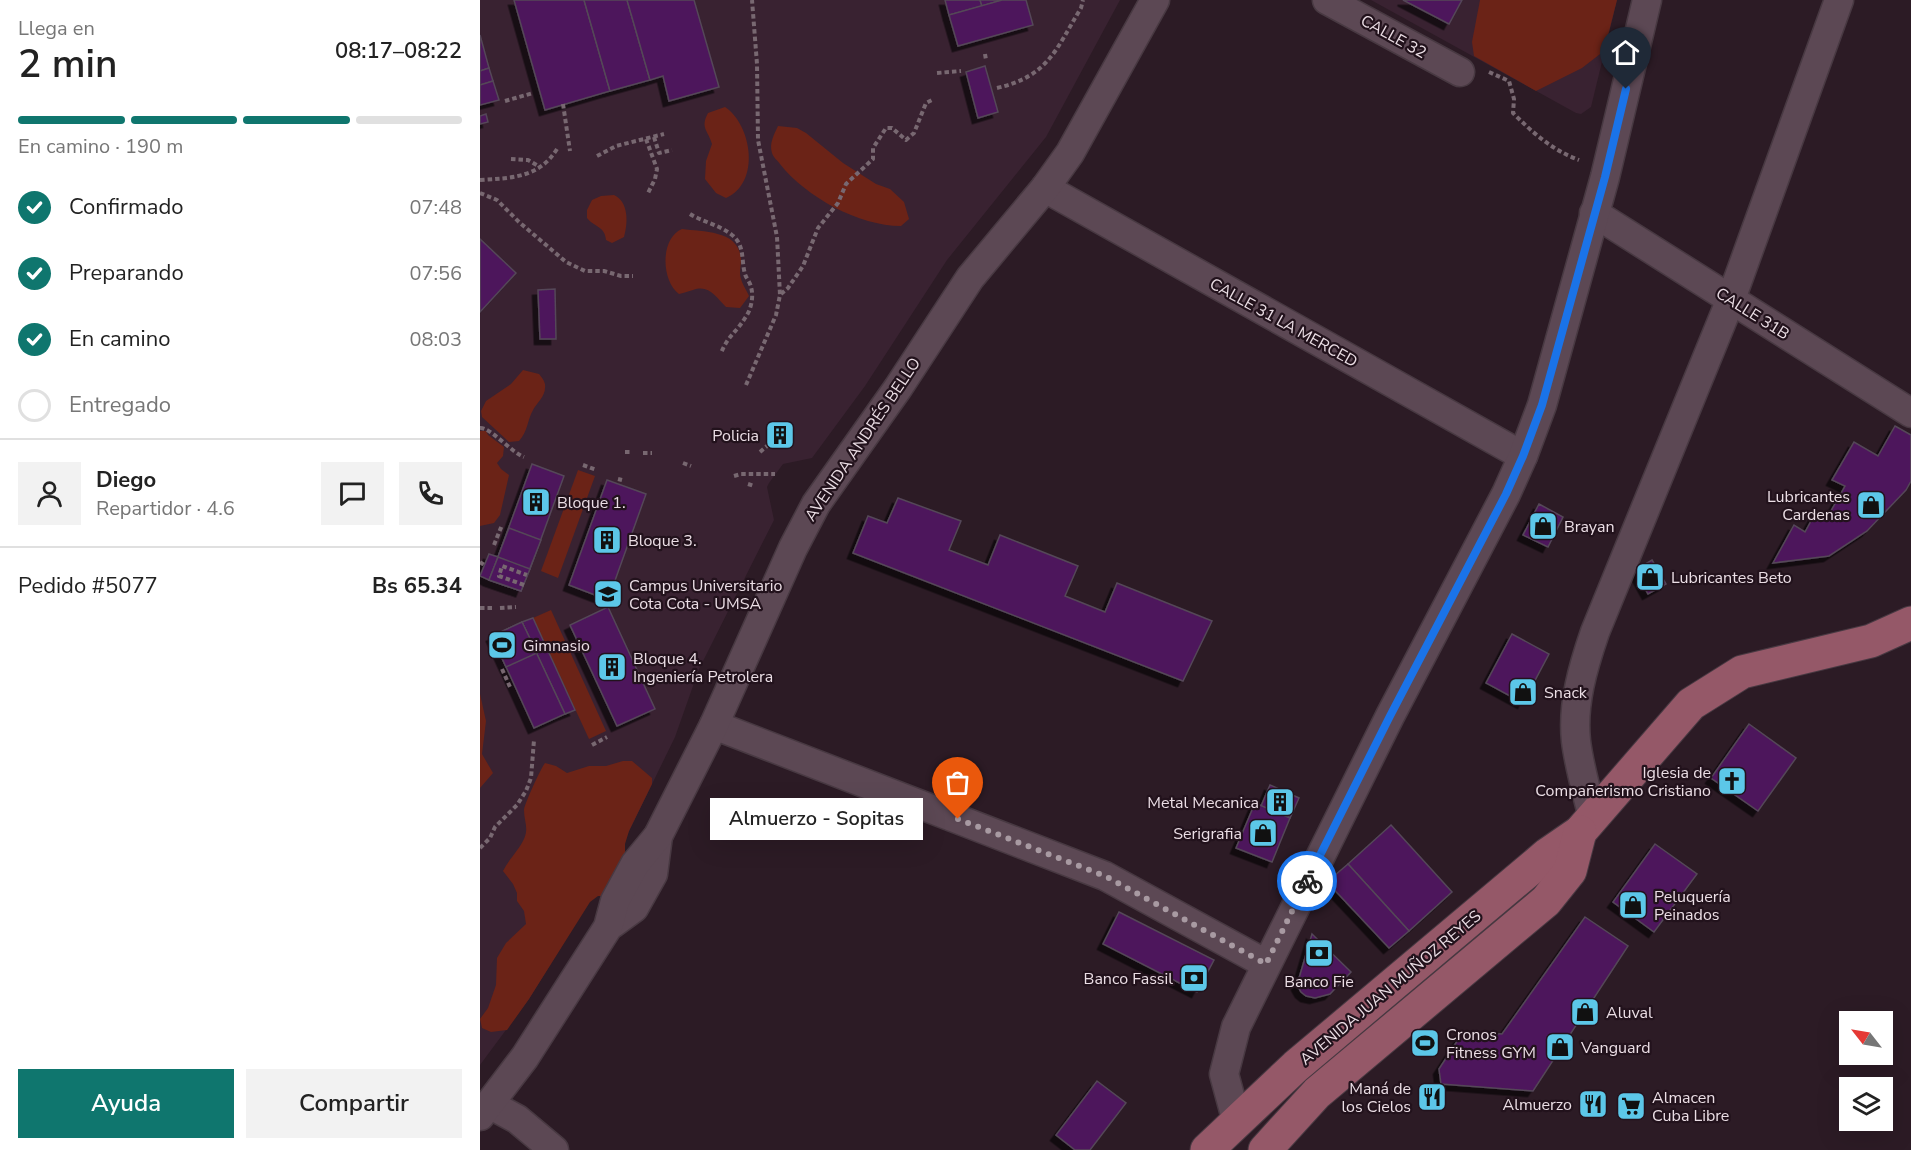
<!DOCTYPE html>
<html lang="es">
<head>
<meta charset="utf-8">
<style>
	body { margin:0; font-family:"Nunito Sans",sans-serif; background:#f2f2f2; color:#222; height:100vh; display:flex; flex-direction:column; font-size:22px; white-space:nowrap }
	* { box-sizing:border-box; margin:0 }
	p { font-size:20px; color:#767676 }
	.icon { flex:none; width:33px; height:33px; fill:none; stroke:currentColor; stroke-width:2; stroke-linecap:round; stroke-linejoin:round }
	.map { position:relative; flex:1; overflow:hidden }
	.drawer { display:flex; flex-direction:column; background:#fff; width:480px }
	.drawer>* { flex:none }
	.needle { width:39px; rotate:301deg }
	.tools { position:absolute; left:1359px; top:1011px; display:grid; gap:12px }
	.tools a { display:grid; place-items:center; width:54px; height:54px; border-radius:0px; background:#fff; box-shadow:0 6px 24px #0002; font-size:30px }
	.pin { position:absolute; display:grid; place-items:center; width:51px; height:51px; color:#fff; margin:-62px -26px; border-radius:50% 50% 50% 0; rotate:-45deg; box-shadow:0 0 6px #0007 }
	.pin .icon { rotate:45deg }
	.courier { position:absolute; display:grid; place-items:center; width:60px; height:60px; margin:-30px; border:4px solid #1a73e8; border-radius:50%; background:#fff; color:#222; box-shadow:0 2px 8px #0007 }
	.bubble { position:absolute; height:42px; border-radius:0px; background:#fff; box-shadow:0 6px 24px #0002; font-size:20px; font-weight:600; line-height:42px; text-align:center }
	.summary em { font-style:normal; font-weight:600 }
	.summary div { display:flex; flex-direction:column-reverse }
	.summary { display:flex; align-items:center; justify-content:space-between; height:102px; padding:0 18px }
	h1 { font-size:39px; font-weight:600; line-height:45px }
	.bar { display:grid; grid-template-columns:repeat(4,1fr); gap:9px 6px; align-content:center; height:72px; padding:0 18px }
	.bar i { height:8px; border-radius:4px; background:#e0e0e0 }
	.bar .current { background:#0f766e }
	.bar p { grid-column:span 4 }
	.line { display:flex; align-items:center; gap:15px; padding:0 18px; border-top:2px solid #e0e0e0 }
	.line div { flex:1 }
	.round { display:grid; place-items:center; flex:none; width:63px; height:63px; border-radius:0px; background:#f2f2f2 }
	ol { padding:0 18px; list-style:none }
	li { display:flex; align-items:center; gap:18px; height:66px }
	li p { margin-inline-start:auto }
	li .icon { padding:6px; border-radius:50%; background:#0f766e; color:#fff; stroke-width:4 }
	li:last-child { color:#767676 }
	li i { width:33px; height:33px; border:3px solid #e0e0e0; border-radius:50% }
	.action { display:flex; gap:12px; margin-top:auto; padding:12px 18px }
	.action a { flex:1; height:69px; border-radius:0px; background:#0f766e; color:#fff; font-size:24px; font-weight:600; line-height:69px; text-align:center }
	.action a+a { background:#f2f2f2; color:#222 }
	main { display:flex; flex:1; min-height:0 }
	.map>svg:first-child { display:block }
</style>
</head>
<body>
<main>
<section class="drawer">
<div class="summary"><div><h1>2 min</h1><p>Llega en</p></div><em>08:17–08:22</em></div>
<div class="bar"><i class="current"></i><i class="current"></i><i class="current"></i><i></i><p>En camino · 190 m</p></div>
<ol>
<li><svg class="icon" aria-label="check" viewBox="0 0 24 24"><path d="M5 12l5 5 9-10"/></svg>Confirmado<p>07:48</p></li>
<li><svg class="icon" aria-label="check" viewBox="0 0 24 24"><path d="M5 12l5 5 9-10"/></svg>Preparando<p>07:56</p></li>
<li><svg class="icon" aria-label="check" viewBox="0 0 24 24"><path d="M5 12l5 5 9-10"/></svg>En camino<p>08:03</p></li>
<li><i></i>Entregado</li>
</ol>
<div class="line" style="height:108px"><a class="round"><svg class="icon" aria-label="person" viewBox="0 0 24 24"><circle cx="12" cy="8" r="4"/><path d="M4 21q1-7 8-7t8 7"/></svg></a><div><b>Diego</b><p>Repartidor · 4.6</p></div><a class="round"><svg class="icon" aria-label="chat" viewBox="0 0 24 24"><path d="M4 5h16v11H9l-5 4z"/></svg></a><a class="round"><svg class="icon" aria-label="phone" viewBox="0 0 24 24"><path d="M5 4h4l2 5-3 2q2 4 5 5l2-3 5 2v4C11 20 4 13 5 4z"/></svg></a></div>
<div class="line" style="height:78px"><div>Pedido #5077</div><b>Bs 65.34</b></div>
<div class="action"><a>Ayuda</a><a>Compartir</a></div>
</section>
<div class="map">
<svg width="1431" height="1150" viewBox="0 0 1431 1150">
	<defs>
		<filter id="shadow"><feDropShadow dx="-5.5" dy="5.5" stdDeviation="0" flood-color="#0009"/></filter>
	</defs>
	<rect width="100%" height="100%" fill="#2c1b25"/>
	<!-- built -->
	<g fill="#392231">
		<polygon points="0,0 640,0 566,137 467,260 385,386 332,458 303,464 289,483 287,487 294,520 219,669 195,737 136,858 49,999 0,1065"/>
		<polygon points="891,0 1137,0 1111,107 1101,114 1096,113"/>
	</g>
	<!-- green -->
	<g fill="#6b2317">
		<polygon points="1000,0 1137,0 1124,51 1102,68 1056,91 994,56 992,42"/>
		<path d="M245 107C272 125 281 183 246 198L236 193 225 179 226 161 232 144C228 130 220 128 228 113Z"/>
		<path d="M298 126 317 128 326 133 363 163 396 184 410 189 424 202 429 219 421 226C379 226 326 197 300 164 298 161 293 157 292 153 289 143 294 135 298 126Z"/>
		<path d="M134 195C149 202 148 223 144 237L132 243 126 240C125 226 114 227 107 218V210L112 200 121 196Z"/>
		<path d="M202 229C224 232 259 230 261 259 261 264 260 268 260 273 260 281 266 289 269 296L260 308 246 307C236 297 229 284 213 290 208 291 205 293 199 294 181 281 180 238 202 229Z"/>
		<path d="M43 370 59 374C62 378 66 382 65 388 65 396 57 403 53 410 47 421 48 431 39 441L29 442 2 417 1 411 6 401 31 384Z"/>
		<polygon points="0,431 6,431 8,435 24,447 23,456 17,463 21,469 29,475 20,515 14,523 0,526"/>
		<polygon points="98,470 115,476 78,578 61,571"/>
		<polygon points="71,610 126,731 109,739 53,618"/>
		<polygon points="0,694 6,721 2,754 13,773 0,788"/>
		<path d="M143 761H152L172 778V784L149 831 145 844V857L130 896H118L110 902 49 999 27 1030 11 1032 2 1028 0 1019 8 1008 16 985 17 958 26 943 46 924 44 911 37 901V893L33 884 23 871C29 859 39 850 44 839 49 828 44 821 44 810 44 805 61 768 65 763L76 766 87 773 109 766H126Z"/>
	</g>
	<!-- building -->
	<g fill="#4e155c" stroke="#544758" stroke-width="1.5" filter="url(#shadow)">
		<polygon points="34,0 104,0 130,91 65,110"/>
		<polygon points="104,0 147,0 170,80 130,91"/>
		<polygon points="147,0 214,0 239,87 189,101 183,76 170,80"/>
		<polygon points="465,0 500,0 502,6 469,15"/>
		<polygon points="500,0 522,0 502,6"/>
		<polygon points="522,0 546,0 553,25 478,46 469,15"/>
		<polygon points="923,0 982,0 969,24"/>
		<polygon points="0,35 9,68 0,71"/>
		<polygon points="505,66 518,112 498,118 486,72"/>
		<polygon points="9,68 13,81 0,85 0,71"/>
		<polygon points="13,81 19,100 0,105 0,85"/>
		<polygon points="6,114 8,122 0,124 0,116"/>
		<polygon points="0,239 36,273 0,312"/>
		<polygon points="75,289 76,339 60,339 58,290"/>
		<polygon points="1415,426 1431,435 1431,481 1426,490 1387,531 1349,556 1293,563 1314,525 1325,532 1336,512 1347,518 1365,486 1352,480 1374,442 1398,456"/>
		<polygon points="302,427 307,434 304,441 298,442 293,436 295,429"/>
		<polygon points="52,464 84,476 50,569 18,557"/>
		<polygon points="127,480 166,494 128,600 89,585"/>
		<polygon points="418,498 481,521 469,550 508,565 520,535 598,566 585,596 625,612 637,583 732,621 703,681 373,553 388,516 407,523"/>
		<polygon points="1059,504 1083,517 1068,547 1043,535"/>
		<polygon points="29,528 61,540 41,591 9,580"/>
		<polygon points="9,554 18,557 9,580 0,576"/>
		<polygon points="18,557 50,569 41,591 9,580"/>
		<polygon points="1172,560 1186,584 1168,594 1155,570"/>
		<polygon points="128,607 175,709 137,726 90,625"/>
		<polygon points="53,618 95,710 85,714 42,622"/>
		<polygon points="42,622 85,714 54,728 12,636"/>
		<polygon points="42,622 57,653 26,667 12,636"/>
		<polygon points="1032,634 1069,654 1043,703 1006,683"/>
		<polygon points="1269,724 1316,758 1278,811 1231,778"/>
		<polygon points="790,785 819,798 810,818 781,806"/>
		<polygon points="775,803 810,818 792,862 756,848"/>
		<polygon points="911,825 972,892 929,931 868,864"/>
		<polygon points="1175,844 1217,874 1174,932 1133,902"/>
		<polygon points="868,864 929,931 909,948 847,882"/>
		<polygon points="639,912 734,960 717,992 623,944"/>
		<polygon points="1105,917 1148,946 1053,1091 961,1084 959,1069 983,1032 1022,1034"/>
		<polygon points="832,934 871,972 850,994 835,998 826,996 821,992 817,985"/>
		<polygon points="617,1081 646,1103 610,1150 595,1150 576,1135"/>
	</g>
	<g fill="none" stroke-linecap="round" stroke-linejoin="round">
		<!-- street casing -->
		<g stroke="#483942" stroke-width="31">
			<g id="street">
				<polyline points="847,0 980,72"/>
				<polyline points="565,188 1043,456"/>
				<polyline points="1114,213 1431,413"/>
				<polyline points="234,725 625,876 786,964"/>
				<path d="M1113 818C1107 793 1099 766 1096 741 1092 704 1103 667 1115 632L1251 299 1359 0"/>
				<polyline points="132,924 154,908 173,874 178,836"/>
				<polyline points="9,1104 37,1119 74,1150"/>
				<polyline points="0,1116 45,1057 128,927 135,901 155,864 178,836 234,725 313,548 336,504 418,388 490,278 565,188 590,153 675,0"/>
				<polyline points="757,1122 744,1074 756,1027 910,716 1026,494 1043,456 1062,405 1125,177 1167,0"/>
			</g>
		</g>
		<!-- primary casing -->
		<g stroke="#483942" stroke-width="35">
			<g id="primary">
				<polyline points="727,1150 816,1066 1068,854 1100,832 1211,704 1262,672 1391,641 1431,623"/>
				<polyline points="785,1150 837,1093 1066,901 1090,871 1100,832"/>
			</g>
		</g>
		<!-- path -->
		<g stroke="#786871" stroke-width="4" stroke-dasharray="4.5 3" stroke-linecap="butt">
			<polyline points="505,54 506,60"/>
			<path d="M1009 72 1029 81 1034 99 1033 113C1053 133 1072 150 1099 160"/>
			<polyline points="457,73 481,71"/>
			<path d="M517 88C569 76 576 49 601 8L603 0"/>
			<polyline points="25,101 53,93"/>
			<polyline points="83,104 90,151"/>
			<polyline points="174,137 179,153 192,150"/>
			<polyline points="166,139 177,169 175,179 168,193"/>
			<polyline points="117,156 136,146 184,134"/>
			<polyline points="31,159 48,160 60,167"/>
			<path d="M0 180C31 178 59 178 77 149"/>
			<polyline points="0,193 17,200 39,222 86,262 105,271 124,271 141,276 153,276"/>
			<path d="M210 214C223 222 240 225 252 235 265 245 261 260 265 274 266 278 270 282 271 287 274 297 271 310 265 318 256 333 249 334 241 353"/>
			<polyline points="301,294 308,288 323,266 338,228 358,203 366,184 393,159 393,148 406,128 412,128 426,140 434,133 446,103 454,99"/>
			<polyline points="266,385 296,315 300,295 297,237 278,140 277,64 272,0"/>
			<path d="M0 428C10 427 31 452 44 457"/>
			<polyline points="145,452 151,452"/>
			<polyline points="280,452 294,440"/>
			<polyline points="163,453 172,453"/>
			<polyline points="203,463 211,466"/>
			<polyline points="103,465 117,470"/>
			<polyline points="254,476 261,474 295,474"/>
			<polyline points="138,479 142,480"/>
			<polyline points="268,484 274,486"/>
			<polyline points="14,545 22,525"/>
			<polyline points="0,562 4,565"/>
			<polyline points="44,585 19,576 22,566 47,575"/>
			<polyline points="0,608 13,608"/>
			<polyline points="20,608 36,607"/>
			<polyline points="22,669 30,687"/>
			<polyline points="112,745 127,737"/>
			<polyline points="0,848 10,838 15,827 37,805 46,791 51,778 54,740"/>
		</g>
		<!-- street -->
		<use href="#street" stroke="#5c4854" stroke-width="28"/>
		<!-- primary -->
		<use href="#primary" stroke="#955868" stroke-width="33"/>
	</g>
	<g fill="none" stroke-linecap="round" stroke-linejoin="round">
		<!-- done -->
		<polyline stroke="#a89aa2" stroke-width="6" stroke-dasharray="0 10.8" points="478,819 625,876 786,964 827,881"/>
		<!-- route -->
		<polyline stroke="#1a73e8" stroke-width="8" points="827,881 910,716 1026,494 1043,456 1062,405 1125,177 1146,89"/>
	</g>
	<!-- icons -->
	<defs>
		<g id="building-square" transform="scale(1.5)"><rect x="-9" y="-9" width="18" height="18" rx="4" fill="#5cc7e8" stroke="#22121c"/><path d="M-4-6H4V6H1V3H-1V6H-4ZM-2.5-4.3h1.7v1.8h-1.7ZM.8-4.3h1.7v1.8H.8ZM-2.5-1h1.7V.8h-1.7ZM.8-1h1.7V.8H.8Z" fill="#111"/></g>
		<g id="shop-square" transform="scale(1.5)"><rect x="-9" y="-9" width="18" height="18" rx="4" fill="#5cc7e8" stroke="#22121c"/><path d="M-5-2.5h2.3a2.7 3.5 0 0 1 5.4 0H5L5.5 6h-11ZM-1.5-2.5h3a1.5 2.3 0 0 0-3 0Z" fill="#111"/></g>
		<g id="university-square" transform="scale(1.5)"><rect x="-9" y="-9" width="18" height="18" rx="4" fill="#5cc7e8" stroke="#22121c"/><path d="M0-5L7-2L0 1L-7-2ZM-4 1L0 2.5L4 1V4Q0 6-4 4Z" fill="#111"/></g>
		<g id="stadium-square" transform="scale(1.5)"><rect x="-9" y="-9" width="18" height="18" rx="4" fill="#5cc7e8" stroke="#22121c"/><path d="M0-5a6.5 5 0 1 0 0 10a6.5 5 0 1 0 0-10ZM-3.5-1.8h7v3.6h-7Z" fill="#111"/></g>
		<g id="church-square" transform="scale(1.5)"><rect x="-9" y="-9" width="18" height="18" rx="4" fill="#5cc7e8" stroke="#22121c"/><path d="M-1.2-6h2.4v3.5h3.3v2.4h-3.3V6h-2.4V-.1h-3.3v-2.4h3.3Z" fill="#111"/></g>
		<g id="bank-square" transform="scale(1.5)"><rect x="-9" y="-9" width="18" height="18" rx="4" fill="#5cc7e8" stroke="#22121c"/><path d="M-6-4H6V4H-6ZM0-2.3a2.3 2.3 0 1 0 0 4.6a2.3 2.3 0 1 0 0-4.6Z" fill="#111"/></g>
		<g id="restaurant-square" transform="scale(1.5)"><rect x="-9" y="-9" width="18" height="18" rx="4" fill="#5cc7e8" stroke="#22121c"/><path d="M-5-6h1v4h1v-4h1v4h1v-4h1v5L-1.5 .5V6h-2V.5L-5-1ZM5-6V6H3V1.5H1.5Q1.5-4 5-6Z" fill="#111"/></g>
		<g id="supermarket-square" transform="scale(1.5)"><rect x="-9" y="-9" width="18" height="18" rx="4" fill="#5cc7e8" stroke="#22121c"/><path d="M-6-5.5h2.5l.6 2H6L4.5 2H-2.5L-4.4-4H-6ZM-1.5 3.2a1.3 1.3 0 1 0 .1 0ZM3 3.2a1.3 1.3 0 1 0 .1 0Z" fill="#111"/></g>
	</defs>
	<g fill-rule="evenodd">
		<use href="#building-square" x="300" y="435"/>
		<use href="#building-square" x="56" y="502"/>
		<use href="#shop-square" x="1391" y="505"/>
		<use href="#shop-square" x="1063" y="526"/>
		<use href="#building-square" x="127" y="540"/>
		<use href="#shop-square" x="1170" y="577"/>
		<use href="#university-square" x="128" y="594"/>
		<use href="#stadium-square" x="22" y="645"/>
		<use href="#building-square" x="132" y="667"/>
		<use href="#shop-square" x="1043" y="692"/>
		<use href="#church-square" x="1252" y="781"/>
		<use href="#building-square" x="800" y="802"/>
		<use href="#shop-square" x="783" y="833"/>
		<use href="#shop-square" x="1153" y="905"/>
		<use href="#bank-square" x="839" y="953"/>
		<use href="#bank-square" x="714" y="978"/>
		<use href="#shop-square" x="1105" y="1012"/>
		<use href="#stadium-square" x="945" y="1043"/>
		<use href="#shop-square" x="1080" y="1047"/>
		<use href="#restaurant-square" x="952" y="1097"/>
		<use href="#restaurant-square" x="1113" y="1104"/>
		<use href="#supermarket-square" x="1151" y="1106"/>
	</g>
	<g text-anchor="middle" stroke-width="4.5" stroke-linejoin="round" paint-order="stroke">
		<!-- street labels -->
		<g font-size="16" fill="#ebdee5" stroke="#22121c">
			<text transform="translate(914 36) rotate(29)" y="6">CALLE 32</text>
			<text transform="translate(1273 313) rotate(32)" y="6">CALLE 31B</text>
			<text transform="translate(804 322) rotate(29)" y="6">CALLE 31 LA MERCED</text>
			<text transform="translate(382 439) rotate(-56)" y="6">AVENIDA ANDRÉS BELLO</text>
			<text transform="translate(910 987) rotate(-40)" y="6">AVENIDA JUAN MUÑOZ REYES</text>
		</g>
		<!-- poi labels -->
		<g font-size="16" fill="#ebdee5" stroke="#22121c" text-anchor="start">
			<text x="279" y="441" text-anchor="end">Policia</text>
			<text x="1370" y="502" text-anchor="end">Lubricantes<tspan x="1370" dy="18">Cardenas</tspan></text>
			<text x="77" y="508">Bloque 1.</text>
			<text x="1084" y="532">Brayan</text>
			<text x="148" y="546">Bloque 3.</text>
			<text x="1191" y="583">Lubricantes Beto</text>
			<text x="149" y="591">Campus Universitario<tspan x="149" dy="18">Cota Cota - UMSA</tspan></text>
			<text x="43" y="651">Gimnasio</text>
			<text x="153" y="664">Bloque 4.<tspan x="153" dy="18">Ingeniería Petrolera</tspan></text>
			<text x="1064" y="698">Snack</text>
			<text x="1231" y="778" text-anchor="end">Iglesia de<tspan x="1231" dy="18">Compañerismo Cristiano</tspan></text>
			<text x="779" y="808" text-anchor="end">Metal Mecanica</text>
			<text x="762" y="839" text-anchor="end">Serigrafia</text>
			<text x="1174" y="902">Peluquería<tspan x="1174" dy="18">Peinados</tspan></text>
			<text x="693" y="984" text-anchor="end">Banco Fassil</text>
			<text x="839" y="987" text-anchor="middle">Banco Fie</text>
			<text x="1126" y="1018">Aluval</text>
			<text x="966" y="1040">Cronos<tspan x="966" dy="18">Fitness GYM</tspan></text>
			<text x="1101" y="1053">Vanguard</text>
			<text x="931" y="1094" text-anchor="end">Maná de<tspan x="931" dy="18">los Cielos</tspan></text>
			<text x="1172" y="1103">Almacen<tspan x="1172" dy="18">Cuba Libre</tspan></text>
			<text x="1092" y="1110" text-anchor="end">Almuerzo</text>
		</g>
	</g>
</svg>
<div class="tools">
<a><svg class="needle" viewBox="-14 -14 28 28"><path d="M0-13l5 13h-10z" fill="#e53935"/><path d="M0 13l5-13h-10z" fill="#767676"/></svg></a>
<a><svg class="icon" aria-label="layers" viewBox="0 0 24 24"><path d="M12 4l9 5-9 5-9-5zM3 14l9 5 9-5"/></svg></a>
</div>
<div class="pin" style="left:478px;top:819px;background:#ea580c"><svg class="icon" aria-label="bag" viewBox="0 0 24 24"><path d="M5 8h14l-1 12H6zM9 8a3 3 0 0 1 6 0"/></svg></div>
<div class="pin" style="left:1146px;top:89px;background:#1f2937"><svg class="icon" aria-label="home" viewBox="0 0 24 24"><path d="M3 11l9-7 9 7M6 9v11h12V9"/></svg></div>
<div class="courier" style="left:827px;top:881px"><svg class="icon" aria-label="bike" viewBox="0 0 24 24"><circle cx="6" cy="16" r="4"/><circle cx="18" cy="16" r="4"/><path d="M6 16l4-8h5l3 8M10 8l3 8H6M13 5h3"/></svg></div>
<div class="bubble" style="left:230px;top:798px;width:213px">Almuerzo - Sopitas</div>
</div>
</main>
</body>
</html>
